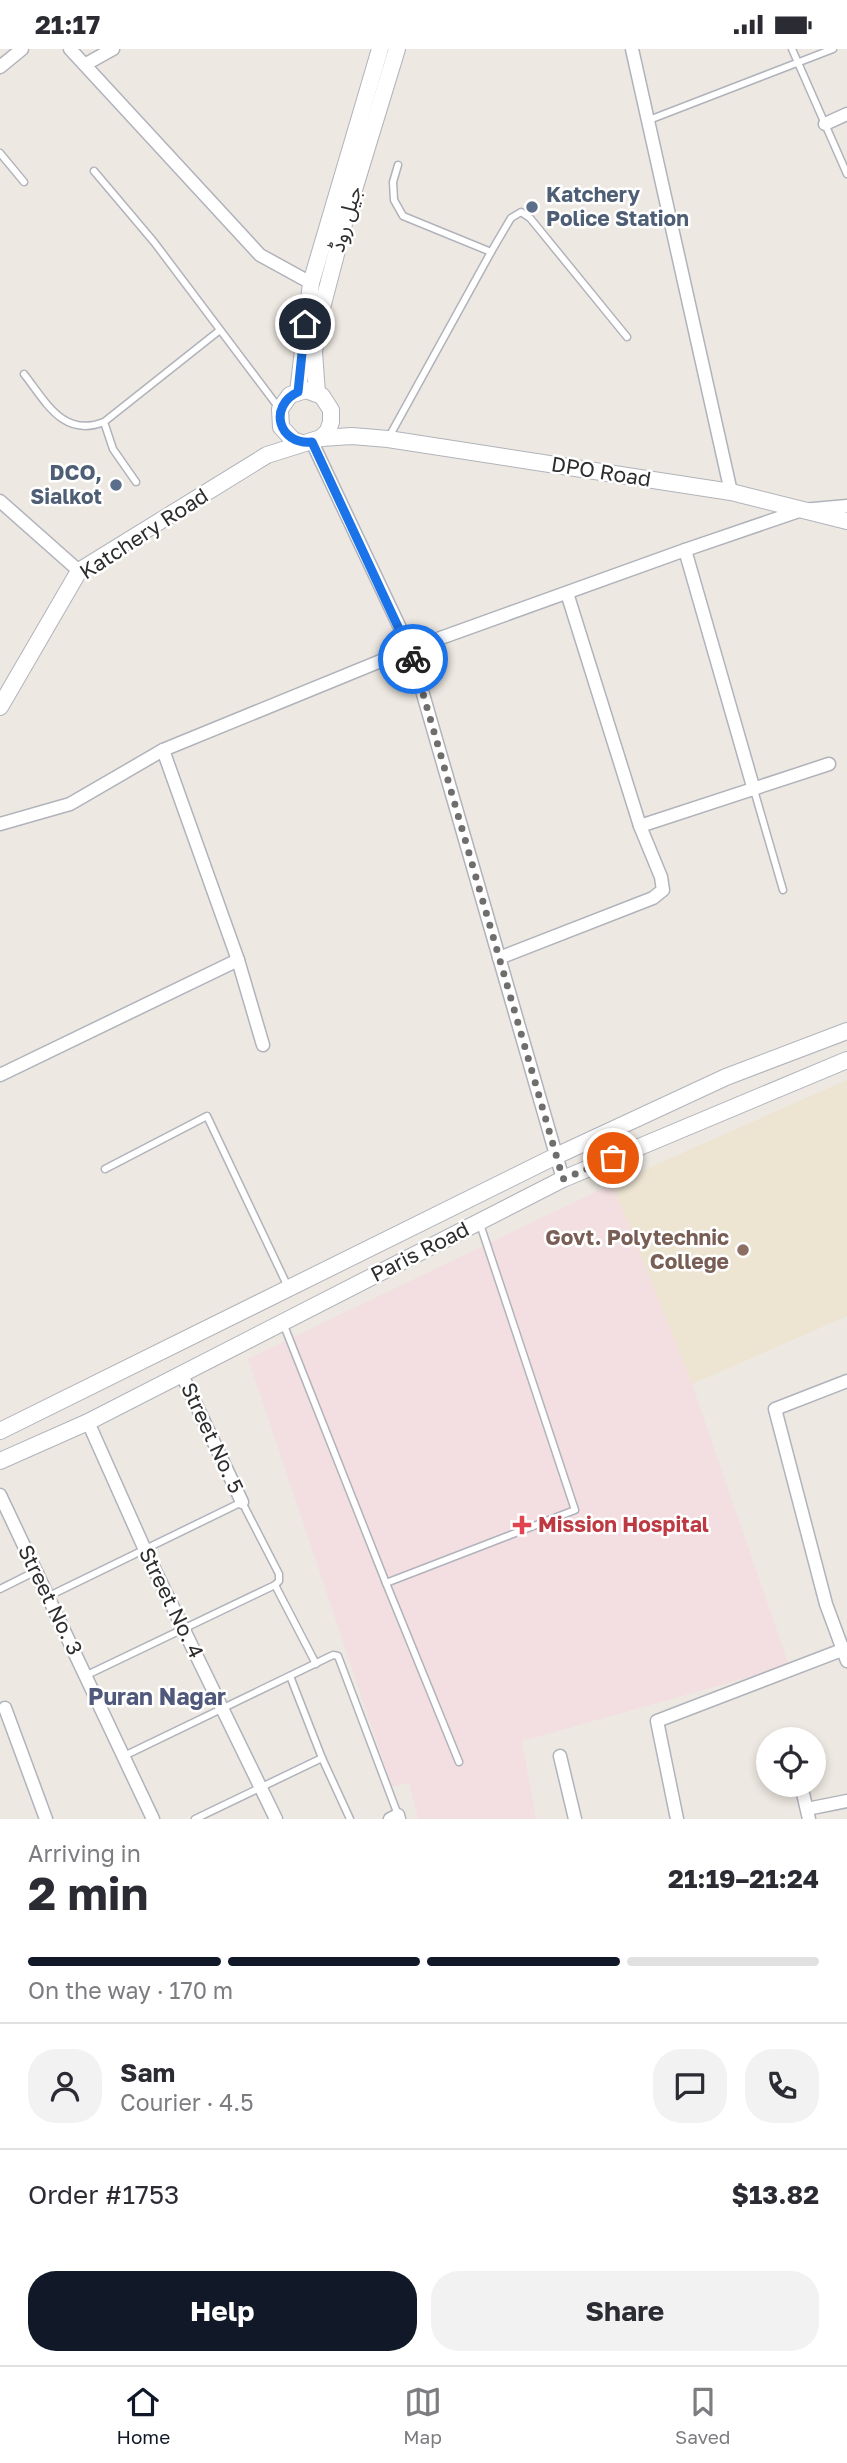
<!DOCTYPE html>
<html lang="en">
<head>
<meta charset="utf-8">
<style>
	body { margin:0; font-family:"Golos Text","Noto Sans Arabic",sans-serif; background:#f2f2f3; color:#2b2b33; height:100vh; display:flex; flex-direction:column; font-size:26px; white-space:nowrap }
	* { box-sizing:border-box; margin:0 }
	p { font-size:23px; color:#7c7c81 }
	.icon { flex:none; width:38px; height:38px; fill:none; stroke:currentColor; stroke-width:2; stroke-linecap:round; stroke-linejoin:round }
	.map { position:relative; height:1770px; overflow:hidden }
	.side { display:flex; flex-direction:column; background:#fff; flex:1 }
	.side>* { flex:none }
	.fabs { position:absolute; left:756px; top:1678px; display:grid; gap:14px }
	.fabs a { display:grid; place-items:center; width:70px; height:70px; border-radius:50%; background:#fff; box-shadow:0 4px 10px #0003; font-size:35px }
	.pin { position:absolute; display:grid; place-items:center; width:60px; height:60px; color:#fff; margin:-30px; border:4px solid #fff; border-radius:50%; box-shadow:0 2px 7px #0007 }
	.courier { position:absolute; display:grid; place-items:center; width:70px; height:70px; margin:-35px; border:5px solid #1a73e8; border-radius:50%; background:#fff; color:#222; box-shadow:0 2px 9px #0007 }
	.summary em { font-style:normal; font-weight:700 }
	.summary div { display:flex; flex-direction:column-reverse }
	.summary { display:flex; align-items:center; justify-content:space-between; height:119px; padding:0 28px }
	h1 { font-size:46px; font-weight:700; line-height:52px }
	.bar { display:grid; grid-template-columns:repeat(4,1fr); gap:10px 7px; align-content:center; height:84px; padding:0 28px }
	.bar i { height:9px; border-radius:5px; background:#e1e1e2 }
	.bar .selected { background:#111827 }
	.bar p { grid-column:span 4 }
	.line { display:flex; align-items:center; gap:18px; padding:0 28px; border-top:2px solid #e1e1e2 }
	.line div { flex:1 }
	.round { display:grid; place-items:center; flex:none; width:74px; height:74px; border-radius:28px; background:#f2f2f3 }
	.cta { display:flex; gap:14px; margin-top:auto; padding:14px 28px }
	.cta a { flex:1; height:80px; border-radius:28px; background:#111827; color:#fff; font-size:28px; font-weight:700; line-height:80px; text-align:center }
	.cta a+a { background:#f2f2f3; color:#2b2b33 }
	.status { display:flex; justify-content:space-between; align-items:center; height:49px; padding:0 35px; background:#fff; direction:ltr }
	.status svg { height:19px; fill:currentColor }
	.tab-bar { display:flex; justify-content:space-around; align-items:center; height:98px; border-top:2px solid #e1e1e2; background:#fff; font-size:19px; color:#7c7c81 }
	.tab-bar a { display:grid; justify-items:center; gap:4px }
	.tab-bar .selected { color:#111827 }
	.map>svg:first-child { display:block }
</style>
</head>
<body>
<div class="status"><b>21:17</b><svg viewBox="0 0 49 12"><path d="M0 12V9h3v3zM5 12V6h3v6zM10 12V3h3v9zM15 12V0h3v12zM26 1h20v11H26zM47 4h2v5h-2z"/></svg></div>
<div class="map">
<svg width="847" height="1770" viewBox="0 0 847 1770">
	<rect width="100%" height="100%" fill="#ede8e1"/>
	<!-- education -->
	<polygon fill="#ede4d2" points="847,1031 847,1267 692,1335 612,1135"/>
	<!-- medical -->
	<polygon fill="#f3dfe1" points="612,1135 692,1335 789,1617 522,1692 536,1770 418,1770 409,1734 392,1738 248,1310"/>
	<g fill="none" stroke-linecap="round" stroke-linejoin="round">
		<!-- lane casing -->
		<g stroke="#b1b3bc" stroke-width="9">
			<g id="lane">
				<polyline points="792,0 847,125"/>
				<polyline points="649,71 833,0"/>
				<polyline points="0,104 24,133"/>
				<polyline points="398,116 393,133 394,151 403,167 491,203"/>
				<polyline points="94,122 154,193 279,359"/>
				<path d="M24 325C46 353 63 389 104 373L220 281"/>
				<polyline points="104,373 113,400 136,433"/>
				<polyline points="389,388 491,203 511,169 521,163 530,169 627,288"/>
				<polyline points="754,741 783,841"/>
				<polyline points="105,1120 207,1067 288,1238"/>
				<polyline points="283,1274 386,1534 459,1713"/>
				<polyline points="386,1534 575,1461 480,1175"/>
				<polyline points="275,1536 316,1615"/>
				<polyline points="0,1540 36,1522"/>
				<polyline points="49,1547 242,1453 279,1525 279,1532 275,1536 87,1626"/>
				<polyline points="290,1627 322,1709 350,1770"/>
				<polyline points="124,1707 333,1606 338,1607 398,1766"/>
				<polyline points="195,1770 322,1709"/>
			</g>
		</g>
		<!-- street casing -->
		<g stroke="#b1b3bc" stroke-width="15">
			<g id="street">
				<polyline points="70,0 260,206 311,234"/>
				<polyline points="632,0 731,443"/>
				<polyline points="86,15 113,0"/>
				<polyline points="0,18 22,0"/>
				<polyline points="825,75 847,65"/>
				<polyline points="312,393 410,600 563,1130"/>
				<polyline points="0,452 79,522"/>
				<polyline points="685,501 754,741"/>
				<polyline points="163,701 238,911 263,996"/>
				<polyline points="0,775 70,755 163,701 410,600 685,501 802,461 847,457"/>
				<polyline points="640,777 829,715"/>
				<polyline points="499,909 653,849 663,841 661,828 640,777 567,544"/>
				<polyline points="0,1026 238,911"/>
				<polyline points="182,1326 242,1453"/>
				<polyline points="847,1332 775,1360 826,1555 847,1612"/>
				<polyline points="88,1373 145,1501 276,1770"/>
				<polyline points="0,1446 153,1770"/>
				<polyline points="5,1659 46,1770"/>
				<polyline points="790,1689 790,1690"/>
				<polyline points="560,1707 575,1770"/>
				<polyline points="801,1736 809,1770"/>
				<polyline points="807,1760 847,1752"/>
				<polyline points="390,1770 398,1766 399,1770"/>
				<polyline points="677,1770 657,1672 847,1599"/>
			</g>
		</g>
		<!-- secondary casing -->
		<g stroke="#b1b3bc" stroke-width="18">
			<g id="secondary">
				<polyline points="298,343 311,234 380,0"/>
				<polyline points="317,344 314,303 317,278 346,167 397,0"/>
				<polyline points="321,389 352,387 388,390 731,443 847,472"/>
				<polyline points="0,658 79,522 267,406 321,389 328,382 331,373 331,361 322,347 306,341 290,346 280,360 281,378 293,391 302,394"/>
				<polyline points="0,1382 556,1107 726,1028 847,982"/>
				<polyline points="0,1412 88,1373 563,1130 847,1011"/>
			</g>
		</g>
		<!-- lane -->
		<use href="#lane" stroke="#fff" stroke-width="6"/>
		<!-- street -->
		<use href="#street" stroke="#fff" stroke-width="12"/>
		<!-- secondary -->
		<use href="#secondary" stroke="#fff" stroke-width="16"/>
	</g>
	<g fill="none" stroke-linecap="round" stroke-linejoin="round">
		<!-- done -->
		<polyline stroke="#706e6c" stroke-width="7" stroke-dasharray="0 12.6" points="413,610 563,1130 613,1109"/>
		<!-- route -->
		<path stroke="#1a73e8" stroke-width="9" d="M305 275 298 343C268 357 278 396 312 393L413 610"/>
	</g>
	<!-- markers -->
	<g fill="#5c6f8a" stroke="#fff" stroke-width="2.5">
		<circle cx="532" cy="158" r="7"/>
		<circle cx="116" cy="436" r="7"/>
	</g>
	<circle fill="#8d6e63" stroke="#fff" stroke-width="2.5" cx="743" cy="1201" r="7"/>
	<path fill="#e0444e" stroke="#fff" stroke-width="2.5" d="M518.5 1465.5h7v7h7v7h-7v7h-7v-7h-7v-7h7z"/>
	<g text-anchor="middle" stroke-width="5" stroke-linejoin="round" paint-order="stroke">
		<!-- service labels -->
		<g font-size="21" font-weight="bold" fill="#4e5e75" stroke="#fff" text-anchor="start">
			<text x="546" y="153">Katchery<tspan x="546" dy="24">Police Station</tspan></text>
			<text x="102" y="431" text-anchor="end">DCO,<tspan x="102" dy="24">Sialkot</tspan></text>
		</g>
		<!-- street labels -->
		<g font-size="21" fill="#2d2d2d" stroke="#fff">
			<text transform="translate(346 170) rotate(-74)" y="7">جیل روڈ</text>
			<text transform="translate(601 423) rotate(9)" y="7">DPO Road</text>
			<text transform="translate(144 485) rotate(-33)" y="7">Katchery Road</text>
			<text transform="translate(420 1203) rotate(-27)" y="7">Paris Road</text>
			<text transform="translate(212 1389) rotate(65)" y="7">Street No. 5</text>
			<text transform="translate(50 1551) rotate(64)" y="7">Street No. 3</text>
			<text transform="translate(171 1554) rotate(64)" y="7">Street No. 4</text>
		</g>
		<!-- education labels -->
		<g font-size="21" font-weight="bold" fill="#785e54" stroke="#fff" text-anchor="end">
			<text x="729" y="1196">Govt. Polytechnic<tspan x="729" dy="24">College</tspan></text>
		</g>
		<!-- health labels -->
		<g font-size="21" font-weight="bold" fill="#be3a42" stroke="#fff" text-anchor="start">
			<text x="538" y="1483">Mission Hospital</text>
		</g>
		<!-- neighbourhood labels -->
		<g font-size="23" font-weight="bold" fill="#50597b" stroke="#fff">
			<text x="157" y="1656">Puran Nagar</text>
		</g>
	</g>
</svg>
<div class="fabs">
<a><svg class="icon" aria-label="locate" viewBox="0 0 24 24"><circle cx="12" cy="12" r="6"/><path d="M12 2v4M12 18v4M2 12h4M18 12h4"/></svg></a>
</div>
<div class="pin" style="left:613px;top:1109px;background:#ea580c"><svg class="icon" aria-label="bag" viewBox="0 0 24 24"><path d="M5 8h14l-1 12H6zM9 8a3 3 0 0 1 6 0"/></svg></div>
<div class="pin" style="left:305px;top:275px;background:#1f2937"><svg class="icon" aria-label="home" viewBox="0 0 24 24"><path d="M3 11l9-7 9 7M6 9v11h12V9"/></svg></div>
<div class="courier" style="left:413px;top:610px"><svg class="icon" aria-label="bike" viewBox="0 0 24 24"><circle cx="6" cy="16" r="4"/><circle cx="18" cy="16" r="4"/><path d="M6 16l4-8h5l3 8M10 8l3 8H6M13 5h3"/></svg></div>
</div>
<section class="side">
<div class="summary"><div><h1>2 min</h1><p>Arriving in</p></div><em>21:19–21:24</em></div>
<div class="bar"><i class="selected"></i><i class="selected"></i><i class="selected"></i><i></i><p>On the way · 170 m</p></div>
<div class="line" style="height:126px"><a class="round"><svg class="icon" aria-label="person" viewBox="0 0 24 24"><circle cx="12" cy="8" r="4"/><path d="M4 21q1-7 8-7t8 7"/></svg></a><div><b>Sam</b><p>Courier · 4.5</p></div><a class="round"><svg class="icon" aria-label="chat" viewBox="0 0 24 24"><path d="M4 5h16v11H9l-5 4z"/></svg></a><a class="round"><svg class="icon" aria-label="phone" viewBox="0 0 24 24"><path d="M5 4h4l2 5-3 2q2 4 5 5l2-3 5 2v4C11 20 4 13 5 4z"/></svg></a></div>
<div class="line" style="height:91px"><div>Order #1753</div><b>$13.82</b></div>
<div class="cta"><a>Help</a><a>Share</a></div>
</section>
<nav class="tab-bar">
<a class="selected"><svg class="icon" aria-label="home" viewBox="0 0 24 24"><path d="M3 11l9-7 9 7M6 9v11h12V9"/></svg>Home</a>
<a><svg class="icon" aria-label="map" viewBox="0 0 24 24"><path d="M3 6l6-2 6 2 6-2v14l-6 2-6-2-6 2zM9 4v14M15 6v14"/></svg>Map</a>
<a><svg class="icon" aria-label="saved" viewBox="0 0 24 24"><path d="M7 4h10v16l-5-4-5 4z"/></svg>Saved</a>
</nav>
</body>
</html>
